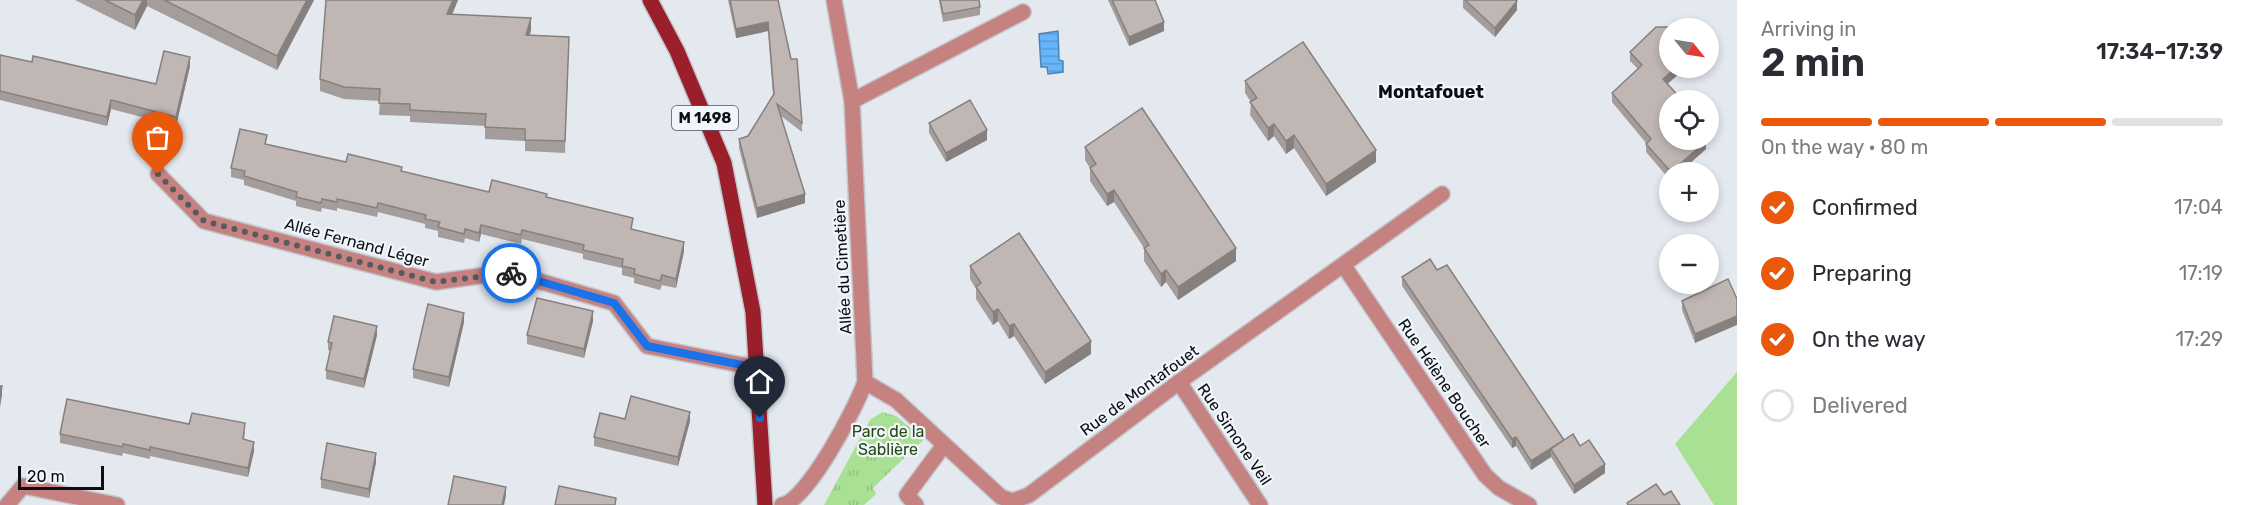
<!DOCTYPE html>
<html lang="en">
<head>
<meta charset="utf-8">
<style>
	body { margin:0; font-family:Rubik,sans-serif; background:#f2f2f3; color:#2b2b33; height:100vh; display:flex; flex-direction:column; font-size:22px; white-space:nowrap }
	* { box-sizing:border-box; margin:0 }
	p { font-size:20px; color:#7c7c81 }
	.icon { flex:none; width:33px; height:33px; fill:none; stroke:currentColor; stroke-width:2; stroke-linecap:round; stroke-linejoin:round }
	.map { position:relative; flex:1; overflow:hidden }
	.side { display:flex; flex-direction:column; background:#fff; width:510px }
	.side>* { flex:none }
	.needle { width:39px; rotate:120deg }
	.fabs { position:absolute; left:1659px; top:18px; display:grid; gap:12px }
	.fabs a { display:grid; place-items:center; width:60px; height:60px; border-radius:50%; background:#fff; box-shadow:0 3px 9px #0003; font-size:30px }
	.scale { position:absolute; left:18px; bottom:15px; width:86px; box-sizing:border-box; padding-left:6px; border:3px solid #0d0e11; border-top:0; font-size:16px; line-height:21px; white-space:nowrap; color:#0d0e11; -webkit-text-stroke:4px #f1f5fc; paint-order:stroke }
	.pin { position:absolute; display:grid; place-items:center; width:51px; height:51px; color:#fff; margin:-62px -26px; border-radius:50% 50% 50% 0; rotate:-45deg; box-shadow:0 0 6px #0007 }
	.pin .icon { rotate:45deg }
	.courier { position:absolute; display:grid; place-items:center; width:60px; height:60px; margin:-30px; border:4px solid #1a73e8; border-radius:50%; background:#fff; color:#222; box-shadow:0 2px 8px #0007 }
	.head em { font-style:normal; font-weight:600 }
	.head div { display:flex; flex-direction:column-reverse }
	.head { display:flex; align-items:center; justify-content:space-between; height:102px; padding:0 24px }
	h1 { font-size:39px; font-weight:600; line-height:45px }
	.bar { display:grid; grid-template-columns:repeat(4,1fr); gap:9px 6px; align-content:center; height:72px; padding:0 24px }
	.bar i { height:8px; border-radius:4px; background:#e1e1e2 }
	.bar .current { background:#ea580c }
	.bar p { grid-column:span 4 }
	ol { padding:0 24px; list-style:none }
	li { display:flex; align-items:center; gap:18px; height:66px }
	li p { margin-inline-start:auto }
	li .icon { padding:6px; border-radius:50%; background:#ea580c; color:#fff; stroke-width:4 }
	li:last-child { color:#7c7c81 }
	li i { width:33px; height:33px; border:3px solid #e1e1e2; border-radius:50% }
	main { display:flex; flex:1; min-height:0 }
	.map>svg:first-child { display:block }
</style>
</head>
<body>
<main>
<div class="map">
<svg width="1737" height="505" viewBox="0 0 1737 505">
	<defs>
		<pattern id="park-tufts" width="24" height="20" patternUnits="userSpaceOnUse" patternTransform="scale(1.5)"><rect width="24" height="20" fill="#a8e193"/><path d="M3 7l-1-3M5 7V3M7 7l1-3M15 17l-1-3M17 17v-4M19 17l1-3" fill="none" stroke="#8fc07e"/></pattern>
		<pattern id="water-rules" width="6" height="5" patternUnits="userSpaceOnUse" patternTransform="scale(1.5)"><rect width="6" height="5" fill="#67b5fa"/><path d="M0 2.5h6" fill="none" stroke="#589ad5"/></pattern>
	</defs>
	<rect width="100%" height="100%" fill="#e4e8ef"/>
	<!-- grass -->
	<polygon fill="#a8e193" points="1737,372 1737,505 1714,505 1675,444"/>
	<!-- park -->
	<polygon fill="url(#park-tufts)" points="882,412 896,416 924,439 873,488 876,494 864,505 824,505 870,420"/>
	<!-- water -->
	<polygon fill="url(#water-rules)" stroke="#4c83b4" stroke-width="1.5" points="1058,31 1059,60 1063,61 1063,72 1048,74 1047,67 1041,67 1039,34"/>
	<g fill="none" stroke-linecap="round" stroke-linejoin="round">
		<!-- minor casing -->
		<g stroke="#c2c5cb" stroke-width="18">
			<g id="minor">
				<polyline points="852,101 1023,12"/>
				<polyline points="158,174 204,221 436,282 508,272 614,303 647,346 757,368"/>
				<polyline points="1344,266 1485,475 1499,488 1529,505"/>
				<polyline points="865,382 896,400 1001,497 1013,501 1029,495 1179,382 1442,194"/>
				<polyline points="1179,382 1260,505"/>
				<polyline points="7,505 23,486 117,505"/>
				<path d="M782 505C807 501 856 408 865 382L852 101 834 0"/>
				<polyline points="916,505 907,495 944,445"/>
			</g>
		</g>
		<!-- major casing -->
		<g stroke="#c2c5cb" stroke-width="18">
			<polyline id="major" points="650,0 677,51 724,163 753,312 765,505"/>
		</g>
		<!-- minor -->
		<use href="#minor" stroke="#c68280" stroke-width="15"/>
		<!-- major -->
		<use href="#major" stroke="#9a1f2a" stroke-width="15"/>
	</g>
	<!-- wall -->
	<g fill="#a59d9b">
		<polygon points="75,0 314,0 277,70 147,6 135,30"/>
		<polygon points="326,0 458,0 452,15 531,30 530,35 569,37 565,153 525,151 525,141 485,139 485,126 410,122 410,116 379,115 380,101 344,99 320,91 320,79"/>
		<polygon points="728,0 778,0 802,123 802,132 781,116 805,203 757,218 739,148 739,139 748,136 773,95 768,31 736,38"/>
		<polygon points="939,0 979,0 980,7 980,15 943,22"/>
		<polygon points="1108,0 1155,0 1164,31 1129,46"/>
		<polygon points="1463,0 1515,0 1517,10 1495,37 1463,8"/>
		<polygon points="1630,52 1670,68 1681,68 1681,72 1667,84 1670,100 1706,149 1680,172 1670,172 1670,180 1646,152 1646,143 1612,102 1612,93 1638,69 1630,61"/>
		<polygon points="0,55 32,62 156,84 190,66 176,126 111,109 107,126 0,100"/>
		<polygon points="1245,81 1376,162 1326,196 1294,148 1286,154 1274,136 1268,141 1250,115 1251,102 1245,93"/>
		<polygon points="929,123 987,140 946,162 929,133"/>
		<polygon points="267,144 346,162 402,172 489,192 547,197 633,229 684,251 676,288 662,285 660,290 634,283 634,278 622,275 622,268 583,259 583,254 522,239 521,244 481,234 479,242 465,238 464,243 438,237 438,231 425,228 425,224 378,212 377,217 337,208 337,211 322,208 321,212 296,206 296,201 244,185 244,180 231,177 231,168"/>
		<polygon points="1085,147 1236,261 1178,300 1166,282 1161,287 1144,261 1144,248 1114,202 1107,206 1090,181 1090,168 1085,160"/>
		<polygon points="970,266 1091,354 1045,384 1014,336 1009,339 998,321 993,325 976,299 976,289 970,279"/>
		<polygon points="1437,270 1564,440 1580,446 1605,473 1574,494 1551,457 1531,470 1516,446 1512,448 1402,286 1402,277"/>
		<polygon points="1737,299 1695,343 1682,310 1682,301"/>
		<polygon points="593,321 584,358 527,344 527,335"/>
		<polygon points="464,322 449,387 413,378 413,369"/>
		<polygon points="377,335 364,388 326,379 326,370 331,351 328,350 328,342"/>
		<polygon points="625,419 690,421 678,466 594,446 594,437"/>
		<polygon points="189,424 245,432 244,439 254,451 248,477 150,456 150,459 123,453 122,456 60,443 60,434"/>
		<polygon points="376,462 369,498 321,488 321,479"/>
	</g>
	<!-- shaded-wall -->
	<g fill="#86807e">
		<polygon points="143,0 147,0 147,6 135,30 135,15"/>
		<polygon points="307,0 314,0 277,70 277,56"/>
		<polygon points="453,0 458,0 447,26 447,14"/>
		<polygon points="1517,1 1517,10 1495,37 1495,28"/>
		<polygon points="531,18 531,30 526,47 526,35"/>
		<polygon points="768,22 768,31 736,38 736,29"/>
		<polygon points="1164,22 1164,31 1129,46 1129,37"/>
		<polygon points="190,57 190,66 176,126 176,117"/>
		<polygon points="1676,68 1681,68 1681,72 1663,88 1663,79"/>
		<polygon points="111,100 111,109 107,126 107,117"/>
		<polygon points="1274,124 1274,136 1268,141 1268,128"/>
		<polygon points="987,130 987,140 946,162 946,153"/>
		<polygon points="1294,135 1294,148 1286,154 1286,141"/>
		<polygon points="1706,141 1706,149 1680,172 1671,172"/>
		<polygon points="1376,150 1376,162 1326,196 1326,184"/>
		<polygon points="1114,190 1114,202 1107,206 1107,194"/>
		<polygon points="805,194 805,203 757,218 757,208"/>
		<polygon points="481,225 481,234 479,242 479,233"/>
		<polygon points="684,242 684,251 676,288 676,279"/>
		<polygon points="1236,248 1236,261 1178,300 1178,287"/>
		<polygon points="1166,270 1166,282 1161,287 1161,274"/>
		<polygon points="998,309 998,321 993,325 993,312"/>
		<polygon points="593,311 593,321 584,358 584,349"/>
		<polygon points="464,313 464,322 449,387 449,377"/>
		<polygon points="1737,316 1737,325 1695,343 1695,334"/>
		<polygon points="1014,324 1014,336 1009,339 1009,326"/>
		<polygon points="377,326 377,335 364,388 364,379"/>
		<polygon points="1091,341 1091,354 1045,384 1045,372"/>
		<polygon points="2,386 2,395 0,407 0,398"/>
		<polygon points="690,412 690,421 678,466 678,457"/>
		<polygon points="1516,437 1516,446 1512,448 1512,439"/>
		<polygon points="1564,440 1551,449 1551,457 1531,470 1531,461"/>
		<polygon points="254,442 254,451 248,477 248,468"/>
		<polygon points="376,453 376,462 369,498 369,489"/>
		<polygon points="1605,464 1605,473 1574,494 1574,485"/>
		<polygon points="506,487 506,496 504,505 502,505"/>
	</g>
	<!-- building -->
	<g fill="#c0b7b4" stroke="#86807e" stroke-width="1.5">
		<polygon points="105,0 143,0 135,15"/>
		<polygon points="164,0 307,0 277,56"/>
		<polygon points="326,0 453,0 447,14 531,18 526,35 569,37 565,141 525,140 525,129 485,127 486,114 410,110 410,104 379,103 380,89 344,87 320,79"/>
		<polygon points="730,0 778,0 791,59 797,59 802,123 777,104 805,194 757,208 739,139 748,136 774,94 768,22 736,29"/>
		<polygon points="940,0 979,0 980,7 943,14"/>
		<polygon points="1112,0 1155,0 1164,22 1129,37"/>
		<polygon points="1465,0 1515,0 1517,1 1495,28"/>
		<polygon points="1656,27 1670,27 1671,28 1670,28 1670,68 1676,68 1663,79 1682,100 1670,100 1670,140 1705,140 1706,141 1671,172 1646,144 1651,139 1612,93 1642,65 1630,52"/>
		<polygon points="1303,42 1376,150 1326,184 1294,135 1286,141 1274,124 1268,128 1250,102 1257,98 1245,81"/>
		<polygon points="164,51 190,57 176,117 111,100 107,117 0,91 0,55 32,62 33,56 156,84"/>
		<polygon points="970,100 987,130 946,153 929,123"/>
		<polygon points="1142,108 1236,248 1178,287 1166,270 1161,274 1144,248 1149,245 1114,190 1107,194 1090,168 1096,164 1085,147"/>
		<polygon points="240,129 267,135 265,144 346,162 348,154 402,167 401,171 489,192 492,180 547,194 546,197 633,218 631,229 684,242 676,279 662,275 660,281 634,274 635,269 622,266 623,259 583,250 584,245 522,230 521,235 481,225 479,233 465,229 464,234 438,227 440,222 425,219 426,215 378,203 377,208 337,199 337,202 322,199 321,203 296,197 297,192 244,176 245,171 231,168"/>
		<polygon points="1019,233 1091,341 1045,372 1014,324 1009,326 998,309 993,312 976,287 981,283 970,266"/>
		<polygon points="1430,259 1437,270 1447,265 1564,440 1531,461 1516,437 1512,439 1402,277"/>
		<polygon points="1728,279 1737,299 1737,316 1695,334 1682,301"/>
		<polygon points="537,298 593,311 584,349 527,335"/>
		<polygon points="428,304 464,313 449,377 413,369"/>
		<polygon points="334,316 377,326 364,379 326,370 332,343 328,342"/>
		<polygon points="0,386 2,386 0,398"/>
		<polygon points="631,396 690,412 678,457 594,437 600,413 625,419"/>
		<polygon points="67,399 189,424 192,413 245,423 243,439 254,442 248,468 150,447 150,450 123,444 122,447 60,434"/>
		<polygon points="1573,434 1580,446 1589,440 1605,464 1574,485 1551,449"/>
		<polygon points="327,443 376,453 369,489 321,479"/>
		<polygon points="454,476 506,487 502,505 448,505"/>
		<polygon points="1656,484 1664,495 1671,491 1680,505 1628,505 1627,503"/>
		<polygon points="559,486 616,498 615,505 555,505"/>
	</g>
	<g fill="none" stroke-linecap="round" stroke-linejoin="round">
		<!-- done -->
		<polyline stroke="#585a5f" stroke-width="6" stroke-dasharray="0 10.8" points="158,174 204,221 436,282 511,273"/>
		<!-- route -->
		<polyline stroke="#1a73e8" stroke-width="8" points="511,273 614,303 647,346 757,368 760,418"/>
	</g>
	<g text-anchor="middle" stroke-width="4.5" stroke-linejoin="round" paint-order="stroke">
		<!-- shield labels -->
		<rect fill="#f1f5fc" stroke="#515358" stroke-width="1.5" x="672" y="106" width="66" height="24" rx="4.5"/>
		<g font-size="15" font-weight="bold" fill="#0d0e11">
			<text x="705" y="123">M 1498</text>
		</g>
		<!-- street labels -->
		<g font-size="16" fill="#0d0e11" stroke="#f1f5fc">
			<text transform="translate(357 242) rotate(15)" y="6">Allée Fernand Léger</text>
			<text transform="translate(842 267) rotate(-93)" y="6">Allée du Cimetière</text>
			<text transform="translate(1445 383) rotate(56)" y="6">Rue Hélène Boucher</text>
			<text transform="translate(1139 390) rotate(-36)" y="6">Rue de Montafouet</text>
			<text transform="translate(1235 434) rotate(56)" y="6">Rue Simone Veil</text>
		</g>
		<!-- park labels -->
		<g font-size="16" fill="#244a13" stroke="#f1f5fc">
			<text x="888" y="437">Parc de la<tspan x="888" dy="18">Sablière</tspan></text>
		</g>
		<!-- neighbourhood labels -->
		<g font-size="18" font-weight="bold" fill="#0d0e11" stroke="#f1f5fc">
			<text x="1431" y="98">Montafouet</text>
		</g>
	</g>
</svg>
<div class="fabs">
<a><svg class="needle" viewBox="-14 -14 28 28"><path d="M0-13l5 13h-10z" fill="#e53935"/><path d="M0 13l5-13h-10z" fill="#7c7c81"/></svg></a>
<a><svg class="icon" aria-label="locate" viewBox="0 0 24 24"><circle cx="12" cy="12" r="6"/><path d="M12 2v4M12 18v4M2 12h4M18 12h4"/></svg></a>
<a>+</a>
<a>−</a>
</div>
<div class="scale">20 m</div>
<div class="pin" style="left:158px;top:174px;background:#ea580c"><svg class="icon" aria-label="bag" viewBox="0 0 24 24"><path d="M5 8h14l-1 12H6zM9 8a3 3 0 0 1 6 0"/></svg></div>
<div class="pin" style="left:760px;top:418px;background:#1f2937"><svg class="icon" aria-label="home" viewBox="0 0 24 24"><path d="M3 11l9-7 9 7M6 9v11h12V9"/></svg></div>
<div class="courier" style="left:511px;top:273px"><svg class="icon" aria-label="bike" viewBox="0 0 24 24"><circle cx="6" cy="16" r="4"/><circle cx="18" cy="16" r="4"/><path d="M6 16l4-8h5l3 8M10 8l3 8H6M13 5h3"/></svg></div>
</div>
<section class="side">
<div class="head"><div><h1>2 min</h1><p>Arriving in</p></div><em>17:34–17:39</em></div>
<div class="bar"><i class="current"></i><i class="current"></i><i class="current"></i><i></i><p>On the way · 80 m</p></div>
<ol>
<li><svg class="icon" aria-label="check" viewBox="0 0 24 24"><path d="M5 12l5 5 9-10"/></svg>Confirmed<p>17:04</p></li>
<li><svg class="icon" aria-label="check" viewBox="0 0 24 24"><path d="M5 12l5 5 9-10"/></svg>Preparing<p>17:19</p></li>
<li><svg class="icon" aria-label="check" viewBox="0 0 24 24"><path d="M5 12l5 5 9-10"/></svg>On the way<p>17:29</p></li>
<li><i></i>Delivered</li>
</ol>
</section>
</main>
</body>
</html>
